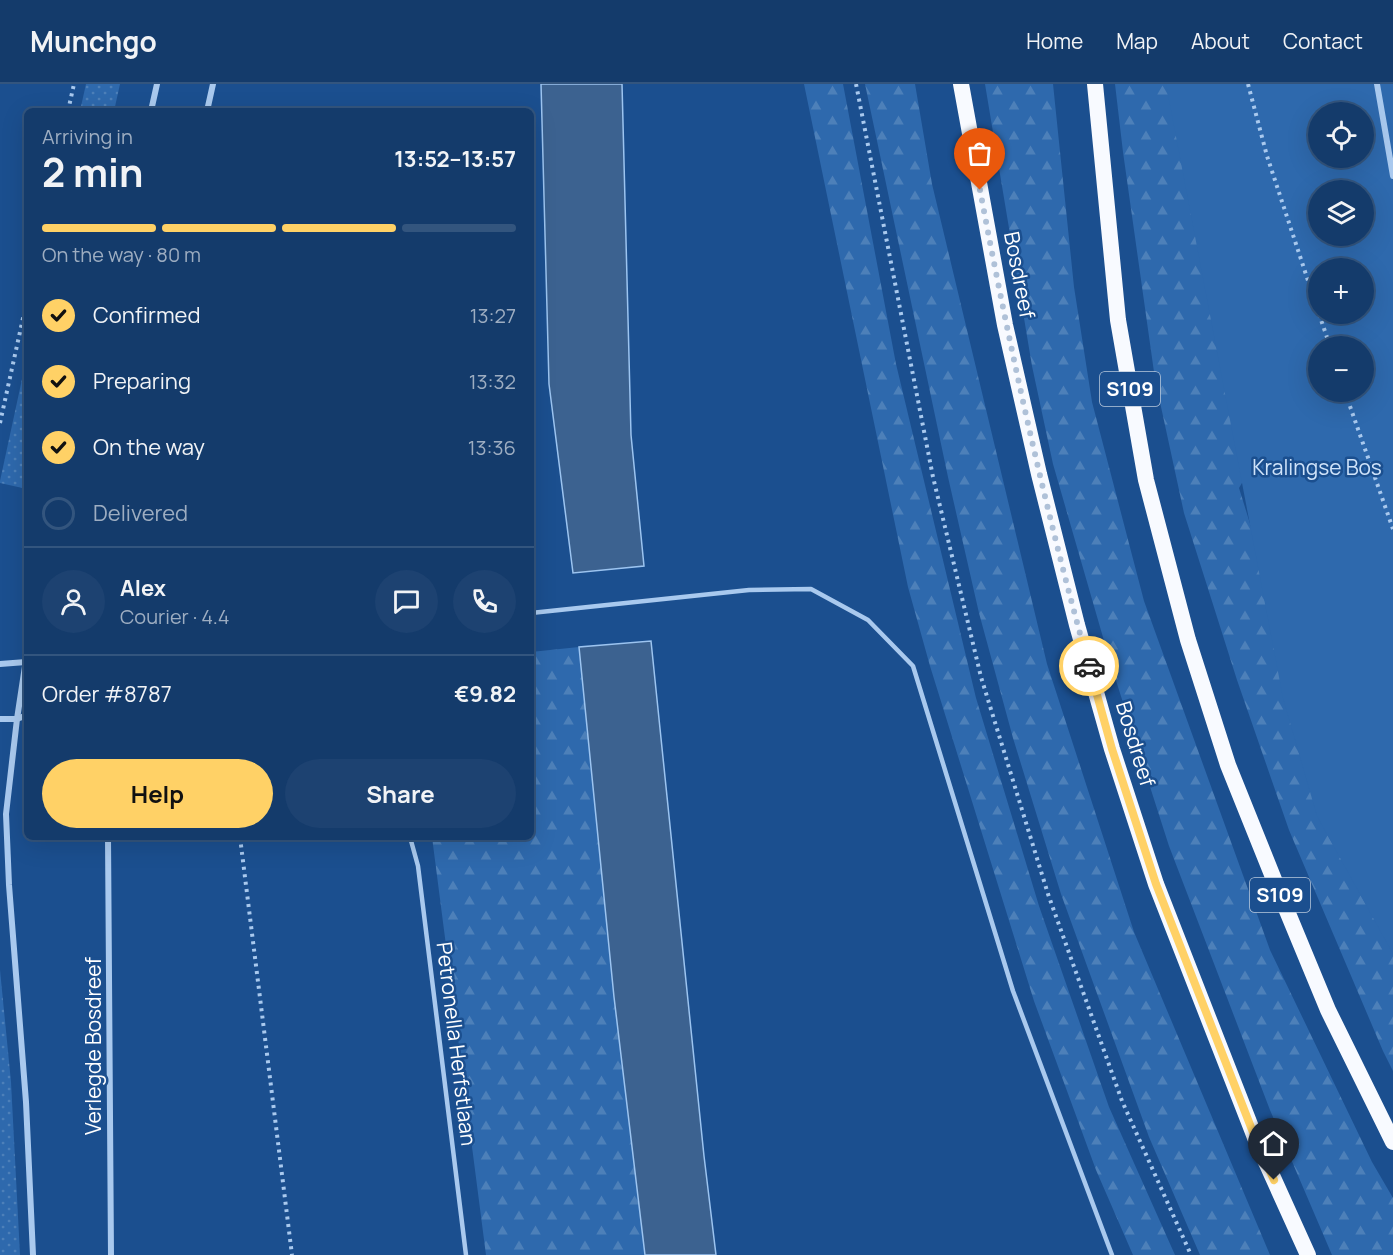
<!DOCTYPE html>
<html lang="en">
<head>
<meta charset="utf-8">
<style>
	body { margin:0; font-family:Manrope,sans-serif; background:#1d4271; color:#f1f3f6; height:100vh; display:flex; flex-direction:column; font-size:22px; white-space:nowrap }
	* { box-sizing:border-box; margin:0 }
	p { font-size:20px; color:#9dadc1 }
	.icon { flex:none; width:33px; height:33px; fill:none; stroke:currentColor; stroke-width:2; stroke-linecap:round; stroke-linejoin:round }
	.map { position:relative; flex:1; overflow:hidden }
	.sheet { position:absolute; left:24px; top:24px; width:510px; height:732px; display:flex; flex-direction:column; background:#143b6b; border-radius:9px; box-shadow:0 6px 24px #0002,0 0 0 2px #33557e }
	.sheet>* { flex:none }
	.fabs { position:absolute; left:1308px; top:18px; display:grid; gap:12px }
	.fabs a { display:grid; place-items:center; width:66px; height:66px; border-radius:50%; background:#143b6b; box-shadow:0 6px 24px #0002,0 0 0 2px #33557e; font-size:30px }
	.pin { position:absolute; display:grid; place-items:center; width:51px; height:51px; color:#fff; margin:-62px -26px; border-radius:50% 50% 50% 0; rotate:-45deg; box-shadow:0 0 6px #0007 }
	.pin .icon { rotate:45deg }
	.courier { position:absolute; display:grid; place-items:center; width:60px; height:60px; margin:-30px; border:4px solid #ffd166; border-radius:50%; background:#fff; color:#222; box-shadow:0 2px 8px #0007 }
	.summary em { font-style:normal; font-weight:700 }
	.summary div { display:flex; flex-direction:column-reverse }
	.summary { display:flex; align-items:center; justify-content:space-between; height:102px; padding:0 18px }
	h1 { font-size:39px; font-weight:700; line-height:45px }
	.bar { display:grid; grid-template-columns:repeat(4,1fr); gap:9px 6px; align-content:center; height:72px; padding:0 18px }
	.bar i { height:8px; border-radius:4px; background:#33557e }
	.bar .active { background:#ffd166 }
	.bar p { grid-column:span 4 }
	.line { display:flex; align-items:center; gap:15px; padding:0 18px; border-top:2px solid #33557e }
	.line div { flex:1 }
	.round { display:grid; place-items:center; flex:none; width:63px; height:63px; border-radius:32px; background:#1d4271 }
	ol { padding:0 18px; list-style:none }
	li { display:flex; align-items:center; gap:18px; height:66px }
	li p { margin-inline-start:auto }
	li .icon { padding:6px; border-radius:50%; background:#ffd166; color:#111; stroke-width:4 }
	li:last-child { color:#9dadc1 }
	li i { width:33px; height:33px; border:3px solid #33557e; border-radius:50% }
	.button { display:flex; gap:12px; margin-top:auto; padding:12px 18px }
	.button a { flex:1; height:69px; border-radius:36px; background:#ffd166; color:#111; font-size:24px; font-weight:700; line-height:69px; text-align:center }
	.button a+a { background:#1d4271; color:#f1f3f6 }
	header { display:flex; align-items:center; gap:36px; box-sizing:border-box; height:84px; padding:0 30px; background:#143b6b; border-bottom:2px solid #33557e }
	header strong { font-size:28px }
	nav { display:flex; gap:33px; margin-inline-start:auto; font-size:21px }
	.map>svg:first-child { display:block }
</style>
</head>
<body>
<header>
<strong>Munchgo</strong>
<nav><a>Home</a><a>Map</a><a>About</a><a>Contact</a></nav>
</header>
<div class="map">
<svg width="1393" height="1171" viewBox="0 0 1393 1171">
	<defs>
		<pattern id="grass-dots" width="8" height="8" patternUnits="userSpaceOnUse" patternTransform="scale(1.5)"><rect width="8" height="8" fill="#2e69ad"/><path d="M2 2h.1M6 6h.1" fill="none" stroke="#4d80b9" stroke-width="1.8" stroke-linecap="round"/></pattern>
		<pattern id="forest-firs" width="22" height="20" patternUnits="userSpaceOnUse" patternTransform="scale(1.5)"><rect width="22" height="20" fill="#2e69ad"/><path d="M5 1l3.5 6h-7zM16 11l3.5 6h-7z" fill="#4d80b9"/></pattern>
	</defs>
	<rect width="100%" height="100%" fill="#1b4f8f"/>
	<!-- grass -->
	<g fill="url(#grass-dots)">
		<polygon points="86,0 120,0 114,27 80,27"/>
		<polygon points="27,272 27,405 0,399 0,397"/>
		<polygon points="0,886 11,998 20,1171 0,1171"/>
	</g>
	<!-- forest -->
	<g fill="url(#forest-firs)">
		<polygon points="804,0 843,0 896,280 976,614 1039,822 1109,1023 1175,1171 1133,1171 1096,1086 1034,917 930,582 908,503"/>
		<polygon points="865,0 915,0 932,100 1047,580 1134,848 1270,1171 1200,1171 1149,1053 1061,810 1013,654 979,529 948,393"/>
		<polygon points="985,0 1053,0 1074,203 1092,318 1144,517 1270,866 1372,1078 1393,1114 1393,1171 1332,1171 1270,1026 1169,762 1111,581 1053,380 1032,282"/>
		<polygon points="1115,0 1219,0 1249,387 1239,404 1282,543 1393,798 1393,987 1383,967 1289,746 1237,596 1184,429 1155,295 1123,68"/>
		<polygon points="579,563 614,913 645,1171 486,1171 432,753 531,753 531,568"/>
	</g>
	<!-- green -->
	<path fill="#2e69ad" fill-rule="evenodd" d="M1166 0H1393V870L1317 732 1283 614ZM1318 28H1364V74H1318ZM1318 106H1364V152H1318ZM1318 184H1364V230H1318ZM1318 262H1364V308H1318Z"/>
	<!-- water -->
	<g fill="#3c6290" stroke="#9cc4f0" stroke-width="1.5">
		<polygon points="541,0 622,0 631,351 644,482 573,489 549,300"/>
		<polygon points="651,557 704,1072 716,1171 645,1171 614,913 579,563"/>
	</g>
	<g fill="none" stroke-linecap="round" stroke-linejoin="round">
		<!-- path -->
		<g stroke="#a9c9ee" stroke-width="4" stroke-dasharray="3 4.5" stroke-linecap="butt">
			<polyline points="856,0 933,393 981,593 1048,810 1122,1017 1191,1171"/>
			<polyline points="1248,0 1267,72 1318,227"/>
			<polyline points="68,27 74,0"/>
			<polyline points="1319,230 1330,262"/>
			<polyline points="1345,308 1393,445"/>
			<polyline points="0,339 27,216"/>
			<polyline points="240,753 292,1171"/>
		</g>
		<!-- service -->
		<g stroke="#a9c9ee" stroke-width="4.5">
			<polyline points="531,529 749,506 811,505 868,536 913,582 1013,907 1112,1171"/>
			<polyline points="410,753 418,782 466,1171"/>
		</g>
		<!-- minor -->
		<g stroke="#a9c9ee" stroke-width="6">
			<polyline points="1377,0 1393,92"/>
			<polyline points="151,27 157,0"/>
			<polyline points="207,27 213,0"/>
			<polyline points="27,569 17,635 6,730 9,801 26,1018 33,1171"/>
			<polyline points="0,580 26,578"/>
			<polyline points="0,635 17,635 27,631"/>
			<polyline points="108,753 111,1171"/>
		</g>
		<!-- trunk -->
		<g stroke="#f8faff" stroke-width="16">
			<polyline points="961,0 1005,241 1039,390 1077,541 1112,665 1156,800 1256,1056 1308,1171"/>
			<polyline points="1095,0 1118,236 1146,396 1188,556 1228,681 1275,798 1328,926 1393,1058"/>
		</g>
	</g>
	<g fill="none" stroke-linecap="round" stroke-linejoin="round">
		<!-- done -->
		<path stroke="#afc1d8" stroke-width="6" stroke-dasharray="0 10.8" d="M980 106C1010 266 1045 425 1089 582"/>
		<!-- route -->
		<polyline stroke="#ffd166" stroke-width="8" points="1089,582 1112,665 1156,800 1256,1056 1274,1096"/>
	</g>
	<g text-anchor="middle" stroke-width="5" stroke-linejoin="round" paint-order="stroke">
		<!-- shield labels -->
		<g fill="#1b4f8f" stroke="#bbcadd" stroke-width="1.5">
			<rect x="1100" y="288" width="60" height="34" rx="4.5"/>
			<rect x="1250" y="794" width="60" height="34" rx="4.5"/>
		</g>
		<g font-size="20" font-weight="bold" fill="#fff">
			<text x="1130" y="312">S109</text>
			<text x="1280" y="818">S109</text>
		</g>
		<!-- street labels -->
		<g font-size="21" fill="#fff" stroke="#1b4f8f">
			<text transform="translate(1019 191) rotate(79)" y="7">Bosdreef</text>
			<text transform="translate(1135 660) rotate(73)" y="7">Bosdreef</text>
			<text transform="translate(456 960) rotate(83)" y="7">Petronella Herfstlaan</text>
			<text transform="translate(94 962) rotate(-90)" y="7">Verlegde Bosdreef</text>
		</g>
		<!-- park labels -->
		<g font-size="21" fill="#cfe3fa" stroke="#1b4f8f">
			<text x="1317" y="391">Kralingse Bos</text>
		</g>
	</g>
</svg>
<div class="fabs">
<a><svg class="icon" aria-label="locate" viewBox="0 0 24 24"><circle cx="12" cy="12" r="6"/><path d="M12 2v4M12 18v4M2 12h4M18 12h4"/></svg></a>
<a><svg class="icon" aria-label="layers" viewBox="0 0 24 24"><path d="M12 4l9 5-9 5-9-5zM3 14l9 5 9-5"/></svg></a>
<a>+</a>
<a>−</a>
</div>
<div class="pin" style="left:980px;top:106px;background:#ea580c"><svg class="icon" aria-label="bag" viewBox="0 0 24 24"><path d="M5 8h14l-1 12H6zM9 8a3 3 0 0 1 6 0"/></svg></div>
<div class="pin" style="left:1274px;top:1096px;background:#1f2937"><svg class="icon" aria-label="home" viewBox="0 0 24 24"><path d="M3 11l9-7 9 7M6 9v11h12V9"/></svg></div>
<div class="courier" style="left:1089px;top:582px"><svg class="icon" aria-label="car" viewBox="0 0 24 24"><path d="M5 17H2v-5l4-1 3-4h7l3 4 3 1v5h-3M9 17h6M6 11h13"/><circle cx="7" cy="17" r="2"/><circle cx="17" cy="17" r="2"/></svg></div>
<section class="sheet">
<div class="summary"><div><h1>2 min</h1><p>Arriving in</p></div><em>13:52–13:57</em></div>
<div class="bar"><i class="active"></i><i class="active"></i><i class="active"></i><i></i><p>On the way · 80 m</p></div>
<ol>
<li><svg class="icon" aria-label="check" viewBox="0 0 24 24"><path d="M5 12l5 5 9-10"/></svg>Confirmed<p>13:27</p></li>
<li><svg class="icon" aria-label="check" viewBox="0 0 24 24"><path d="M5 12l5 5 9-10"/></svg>Preparing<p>13:32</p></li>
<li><svg class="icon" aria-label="check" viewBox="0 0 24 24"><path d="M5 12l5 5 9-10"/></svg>On the way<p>13:36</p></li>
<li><i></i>Delivered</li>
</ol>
<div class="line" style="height:108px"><a class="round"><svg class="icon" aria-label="person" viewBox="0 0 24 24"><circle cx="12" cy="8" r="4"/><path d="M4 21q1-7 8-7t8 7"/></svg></a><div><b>Alex</b><p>Courier · 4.4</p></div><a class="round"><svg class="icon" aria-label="chat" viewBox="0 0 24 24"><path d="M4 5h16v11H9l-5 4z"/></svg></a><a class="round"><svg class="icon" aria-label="phone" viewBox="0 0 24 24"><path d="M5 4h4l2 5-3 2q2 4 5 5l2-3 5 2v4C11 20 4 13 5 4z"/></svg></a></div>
<div class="line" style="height:78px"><div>Order #8787</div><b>€9.82</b></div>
<div class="button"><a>Help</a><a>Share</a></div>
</section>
</div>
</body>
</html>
